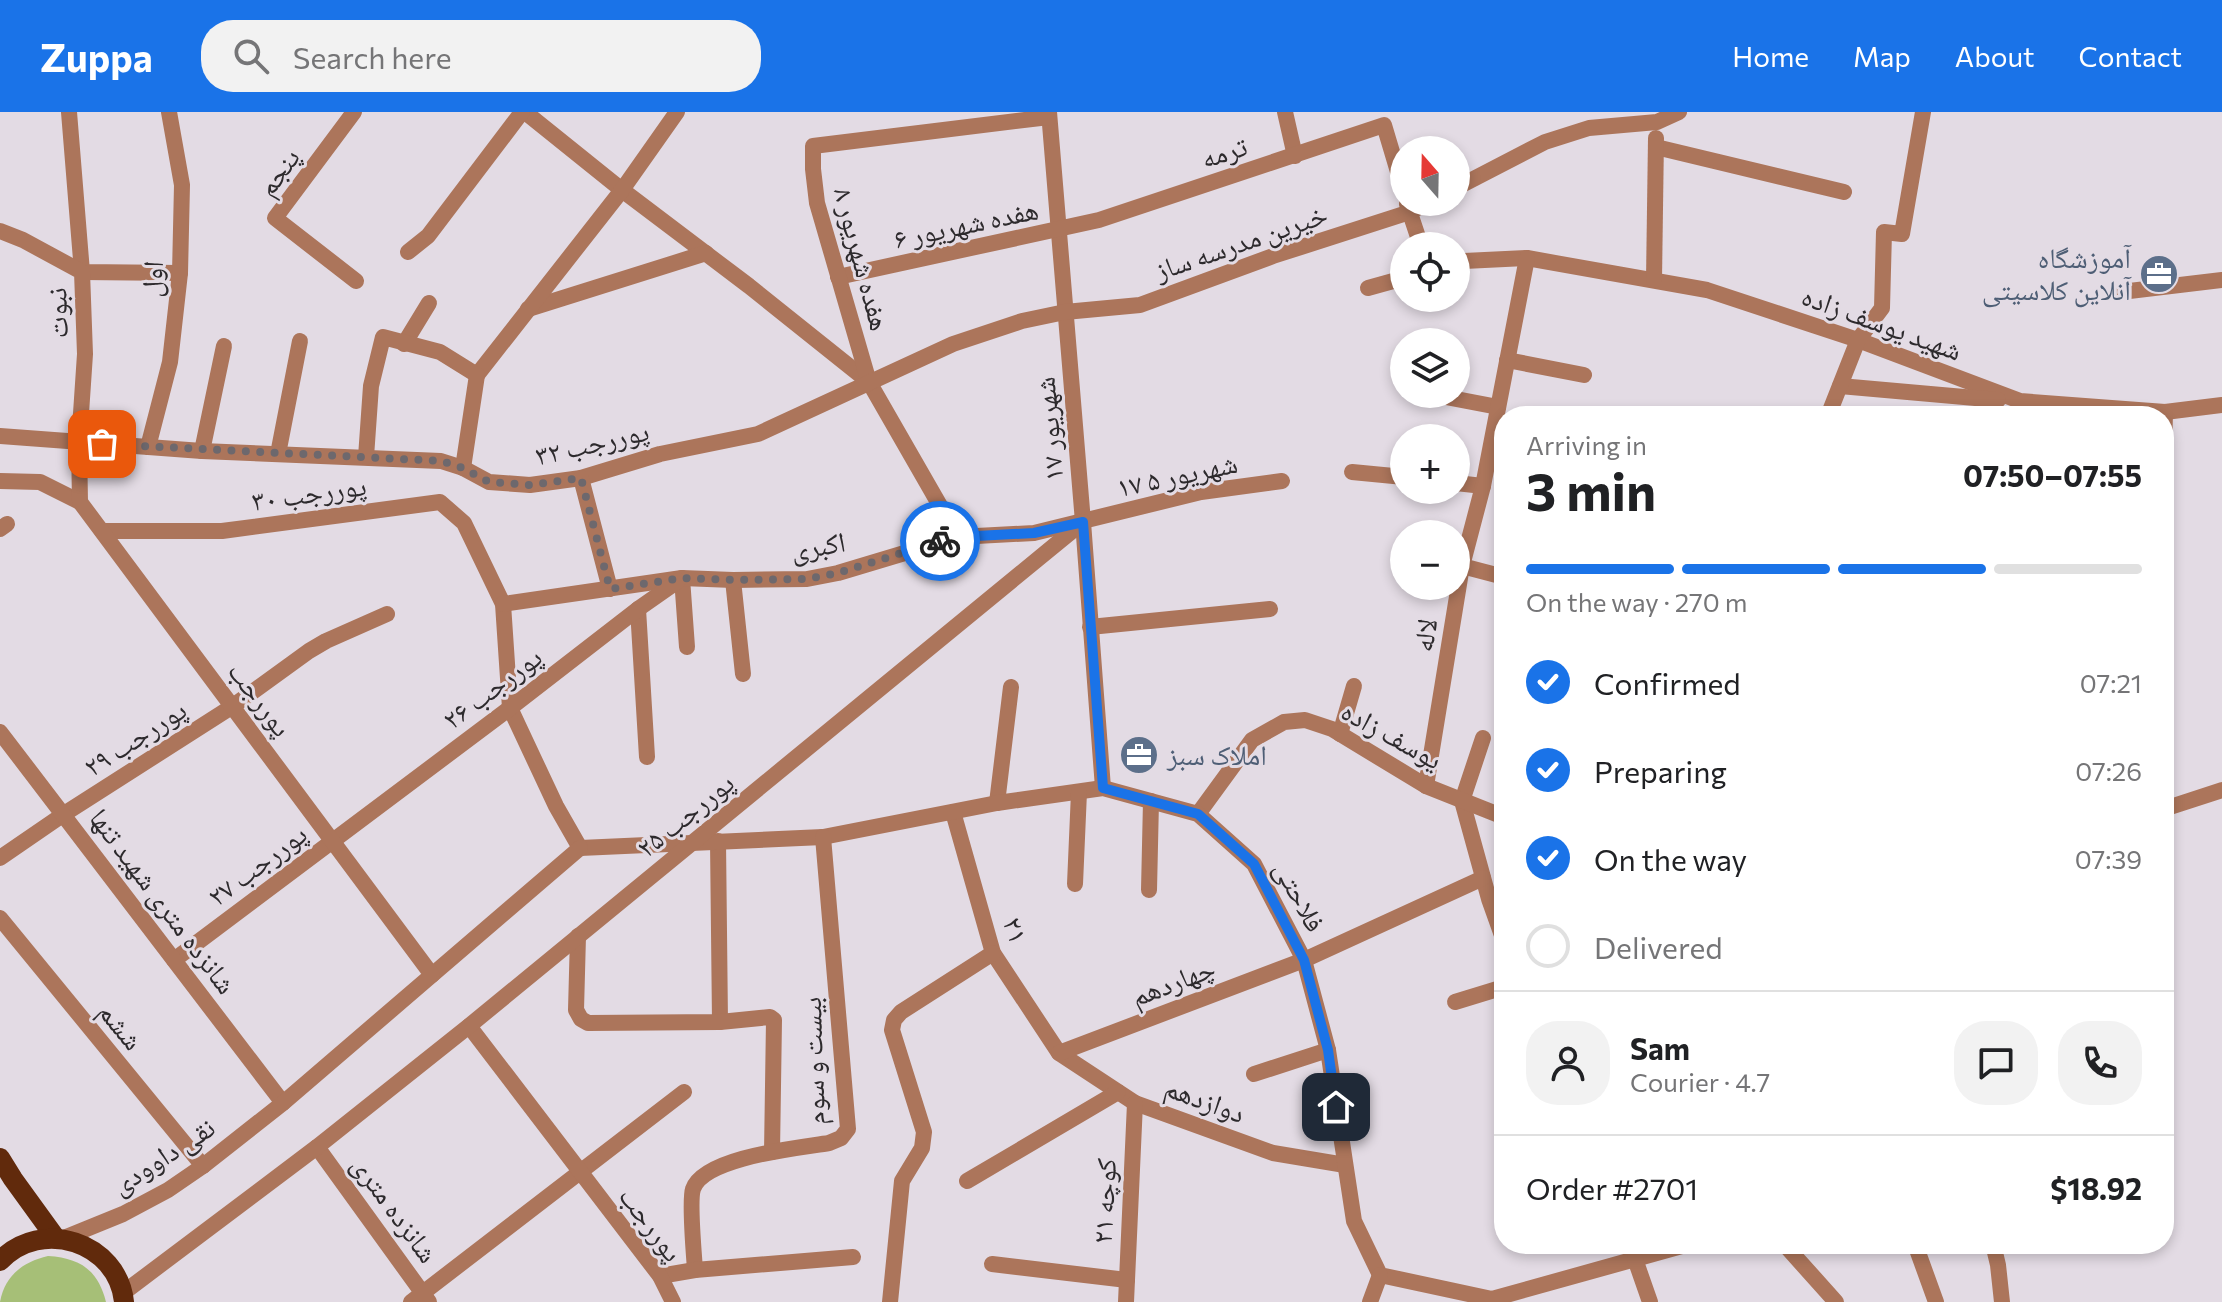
<!DOCTYPE html>
<html lang="en">
<head>
<meta charset="utf-8">
<style>
	body { margin:0; font-family:Commissioner,"Noto Naskh Arabic",sans-serif; background:#f2f2f2; color:#202124; height:100vh; display:flex; flex-direction:column; font-size:30px; white-space:nowrap }
	* { box-sizing:border-box; margin:0 }
	p { font-size:26px; color:#757577 }
	.icon { flex:none; width:44px; height:44px; fill:none; stroke:currentColor; stroke-width:2; stroke-linecap:round; stroke-linejoin:round }
	.map { position:relative; flex:1; overflow:hidden }
	.side { position:absolute; left:1494px; top:294px; width:680px; height:848px; display:flex; flex-direction:column; background:#fff; border-radius:32px; box-shadow:0 4px 12px #0003 }
	.side>* { flex:none }
	.needle { width:52px; rotate:340deg }
	.tools { position:absolute; left:1390px; top:24px; display:grid; gap:16px }
	.tools a { display:grid; place-items:center; width:80px; height:80px; border-radius:50%; background:#fff; box-shadow:0 4px 12px #0003; font-size:40px }
	.pin { position:absolute; display:grid; place-items:center; width:68px; height:68px; color:#fff; margin:-34px; border-radius:16px; box-shadow:0 4px 12px #0006 }
	.courier { position:absolute; display:grid; place-items:center; width:80px; height:80px; margin:-40px; border:6px solid #1a73e8; border-radius:50%; background:#fff; color:#222; box-shadow:0 2px 10px #0007 }
	.overview em { font-style:normal; font-weight:700 }
	.overview div { display:flex; flex-direction:column-reverse }
	.overview { display:flex; align-items:center; justify-content:space-between; height:136px; padding:0 32px }
	h1 { font-size:52px; font-weight:700; line-height:60px }
	.bar { display:grid; grid-template-columns:repeat(4,1fr); gap:12px 8px; align-content:center; height:96px; padding:0 32px }
	.bar i { height:10px; border-radius:6px; background:#e0e0e0 }
	.bar .on { background:#1a73e8 }
	.bar p { grid-column:span 4 }
	.line { display:flex; align-items:center; gap:20px; padding:0 32px; border-top:2px solid #e0e0e0 }
	.line div { flex:1 }
	.round { display:grid; place-items:center; flex:none; width:84px; height:84px; border-radius:32px; background:#f2f2f2 }
	ol { padding:0 32px; list-style:none }
	li { display:flex; align-items:center; gap:24px; height:88px }
	li p { margin-inline-start:auto }
	li .icon { padding:8px; border-radius:50%; background:#1a73e8; color:#fff; stroke-width:4 }
	li:last-child { color:#757577 }
	li i { width:44px; height:44px; border:4px solid #e0e0e0; border-radius:50% }
	header { display:flex; align-items:center; gap:48px; box-sizing:border-box; height:112px; padding:0 40px; background:#1a73e8; color:#fff }
	header strong { font-size:38px }
	nav { display:flex; gap:44px; margin-inline-start:auto; font-size:28px }
	.search { width:560px; height:72px; background:#f2f2f2; display:flex; align-items:center; gap:20px; box-sizing:border-box; padding:0 28px; border-radius:32px; color:#757577; font-size:30px }
	.map>svg:first-child { display:block }
</style>
</head>
<body>
<header>
<strong>Zuppa</strong>
<div class="search"><svg class="icon" aria-label="search" viewBox="0 0 24 24"><circle cx="10" cy="10" r="6"/><path d="M15 15l6 6"/></svg>Search here</div>
<nav><a>Home</a><a>Map</a><a>About</a><a>Contact</a></nav>
</header>
<div class="map">
<svg width="2222" height="1190" viewBox="0 0 2222 1190">
	<rect width="100%" height="100%" fill="#e3dbe4"/>
	<!-- green -->
	<path fill="#a6bf77" d="M48 1144C80 1146 98 1158 106 1190H0C5 1163 23 1150 48 1144Z"/>
	<g fill="none" stroke-linecap="round" stroke-linejoin="round">
		<!-- minor -->
		<g stroke="#ac755b" stroke-width="16">
			<polyline points="69,0 82,160 180,161"/>
			<polyline points="354,0 275,106 356,169"/>
			<polyline points="525,0 622,78 749,174 869,270 958,425"/>
			<polyline points="1049,0 1083,410 1103,676"/>
			<polyline points="1285,0 1295,44"/>
			<polyline points="1656,35 1844,80"/>
			<polyline points="1456,76 1545,30 1589,16 1657,10 1679,0"/>
			<polyline points="1407,92 1421,134"/>
			<polyline points="0,119 23,128 82,160 85,242 79,331"/>
			<polyline points="408,140 428,124 522,0"/>
			<polyline points="1456,151 1464,149 1527,146 1707,178 1858,228 2020,289 2165,300 2222,293"/>
			<polyline points="838,165 1099,108 1384,13 1404,80"/>
			<polyline points="1654,168 1656,26"/>
			<polyline points="1368,176 1404,166"/>
			<polyline points="2121,180 2222,168"/>
			<polyline points="528,197 706,141"/>
			<polyline points="404,232 429,191"/>
			<polyline points="1507,248 1584,263"/>
			<polyline points="477,263 622,78 677,0"/>
			<polyline points="869,270 817,91 813,57 813,34 1049,5"/>
			<polyline points="1840,274 1998,288"/>
			<polyline points="1430,282 1498,295"/>
			<polyline points="1828,304 1858,228 1882,196 1884,120 1902,122 1923,0"/>
			<polyline points="0,324 202,339 441,349 463,356 489,370 530,373 581,366 660,342 758,322 953,232 1022,209 1065,200 1140,193 1273,144 1410,100 1429,90"/>
			<polyline points="148,335 170,250 180,161 182,73 169,0"/>
			<polyline points="202,339 224,234"/>
			<polyline points="278,342 300,229"/>
			<polyline points="2164,342 2165,300"/>
			<polyline points="366,345 371,274 383,225 440,240 477,263 463,356"/>
			<polyline points="1352,360 1404,365"/>
			<polyline points="581,366 610,477"/>
			<polyline points="0,369 40,370 80,390"/>
			<polyline points="1456,371 1483,374"/>
			<polyline points="0,417 7,412"/>
			<polyline points="102,419 222,419 440,390 464,411 503,492 510,596 556,694 580,736"/>
			<polyline points="1462,454 1504,465"/>
			<polyline points="682,466 687,535"/>
			<polyline points="733,468 743,562"/>
			<polyline points="503,492 682,466 733,468 807,467 838,461 958,425 1034,421 1201,380 1282,369"/>
			<polyline points="638,497 647,645"/>
			<polyline points="1090,515 1270,497"/>
			<polyline points="1340,622 1354,574"/>
			<polyline points="1483,626 1462,689 1489,787 1504,829"/>
			<polyline points="1426,674 1462,454 1483,374 1527,146"/>
			<polyline points="997,691 1011,575"/>
			<polyline points="2164,697 2222,678"/>
			<polyline points="953,700 993,841 1059,941 1135,991 1273,1041 1345,1053"/>
			<polyline points="1198,702 1252,628 1284,610 1305,608 1332,617 1426,674 1504,705"/>
			<polyline points="718,729 720,910"/>
			<polyline points="580,736 823,725 997,691 1103,676 1198,702 1254,752 1304,848 1328,938 1354,1109 1380,1163 1492,1187 1689,1132"/>
			<polyline points="0,746 64,702 233,594 309,539 326,529 387,502"/>
			<polyline points="1075,772 1079,680"/>
			<polyline points="1149,778 1151,689"/>
			<polyline points="0,806 203,1054"/>
			<polyline points="578,824 576,898 581,907 588,911 720,910 770,905 774,908 772,1040"/>
			<polyline points="174,848 510,596 638,497 678,469"/>
			<polyline points="432,863 580,736"/>
			<polyline points="1455,890 1504,875"/>
			<polyline points="1059,941 1304,848 1483,766"/>
			<polyline points="1254,962 1328,938"/>
			<polyline points="967,1069 1118,980"/>
			<polyline points="1784,1132 1836,1190"/>
			<polyline points="1915,1132 1936,1190"/>
			<polyline points="1993,1132 1998,1153 2002,1190"/>
			<polyline points="1635,1147 1650,1190"/>
			<polyline points="992,1152 1127,1168"/>
			<path d="M695 1158C694 1142 689 1089 693 1077 704 1045 799 1036 829 1031L841 1026 848 1017 823 725"/>
			<polyline points="660,1164 695,1158 853,1145"/>
			<polyline points="411,1190 684,980"/>
			<polyline points="890,1190 902,1069 922,1036 924,1020 892,918 894,908 901,900 993,841"/>
			<polyline points="1126,1190 1135,991"/>
			<polyline points="1370,1190 1380,1163"/>
		</g>
		<!-- tertiary -->
		<g stroke="#ac755b" stroke-width="16">
			<polyline points="0,620 283,991"/>
			<polyline points="469,914 660,1164 673,1190"/>
			<polyline points="317,1035 429,1190"/>
			<polyline points="64,1126 123,1102 168,1078 203,1054 283,991 432,863 80,390 79,331"/>
			<polyline points="123,1181 317,1035 469,914 1083,410"/>
		</g>
		<!-- primary -->
		<g stroke="#612a0c" stroke-width="20">
			<polyline points="0,1046 13,1067 55,1125"/>
			<path d="M0 1149C41 1105 118 1130 124 1190"/>
		</g>
	</g>
	<g fill="none" stroke-linecap="round" stroke-linejoin="round">
		<!-- done -->
		<polyline stroke="#6d686d" stroke-width="8" stroke-dasharray="0 14.4" points="102,332 441,349 463,356 489,370 530,373 581,366 610,477 682,466 733,468 807,467 838,461 940,429"/>
		<!-- route -->
		<polyline stroke="#1a73e8" stroke-width="10" points="940,429 958,425 1034,421 1083,410 1103,676 1198,702 1254,752 1304,848 1328,938 1336,995"/>
	</g>
	<!-- icons -->
	<defs>
		<g id="office-disc" transform="scale(2)"><circle r="9.5" fill="#5c6f8a" stroke="#e3dbe4"/><path d="M-6-3h4V-5.5h4V-3h4V5H-6ZM-1-4.5V-3h2v-1.5ZM-6 0V1H6V0Z" fill="#fff"/></g>
	</defs>
	<g fill-rule="evenodd">
		<use href="#office-disc" x="2159" y="162"/>
		<use href="#office-disc" x="1139" y="643"/>
	</g>
	<g text-anchor="middle" stroke-width="6" stroke-linejoin="round" paint-order="stroke">
		<!-- street labels -->
		<g font-size="28" fill="#2d2a2d" stroke="#e3dbe4">
			<text transform="translate(1224 40) rotate(-18)" y="10">ترمه</text>
			<text transform="translate(278 60) rotate(-54)" y="10">پنجم</text>
			<text transform="translate(966 112) rotate(-12)" y="10">هفده شهریور ۶</text>
			<text transform="translate(1241 130) rotate(-19)" y="10">خیرین مدرسه ساز</text>
			<text transform="translate(862 147) rotate(75)" y="10">هفده شهریور ۸</text>
			<text transform="translate(152 167) rotate(-86)" y="10">اول</text>
			<text transform="translate(57 201) rotate(-92)" y="10">نبوت</text>
			<text transform="translate(1882 211) rotate(20)" y="10">شهید یوسف زاده</text>
			<text transform="translate(1049 317) rotate(-95)" y="10">۱۷ شهریور</text>
			<text transform="translate(592 331) rotate(-13)" y="10">پوررجب ۳۲</text>
			<text transform="translate(1177 363) rotate(-12)" y="10">۱۷ شهریور ۵</text>
			<text transform="translate(309 381) rotate(-8)" y="10">پوررجب ۳۰</text>
			<text transform="translate(818 434) rotate(-10)" y="10">اکبری</text>
			<text transform="translate(1425 523) rotate(-81)" y="10">لاله</text>
			<text transform="translate(492 576) rotate(-37)" y="10">پوررجب ۲۶</text>
			<text transform="translate(260 587) rotate(53)" y="10">پوررجب</text>
			<text transform="translate(1392 623) rotate(29)" y="10">یوسف زاده</text>
			<text transform="translate(135 626) rotate(-33)" y="10">پوررجب ۲۹</text>
			<text transform="translate(685 703) rotate(-39)" y="10">پوررجب ۲۵</text>
			<text transform="translate(257 753) rotate(-37)" y="10">پوررجب ۲۷</text>
			<text transform="translate(1300 784) rotate(62)" y="10">فلاحتی</text>
			<text transform="translate(163 789) rotate(53)" y="10">شانزده متری شهید تنها</text>
			<text transform="translate(1016 818) rotate(70)" y="10">۲۱</text>
			<text transform="translate(1173 870) rotate(-21)" y="10">چهاردهم</text>
			<text transform="translate(121 914) rotate(51)" y="10">ششم</text>
			<text transform="translate(813 949) rotate(-92)" y="10">بیست و سوم</text>
			<text transform="translate(1205 988) rotate(20)" y="10">دوازدهم</text>
			<text transform="translate(163 1044) rotate(-33)" y="10">نقی داوودی</text>
			<text transform="translate(1104 1089) rotate(-87)" y="10">کوچه ۲۱</text>
			<text transform="translate(395 1097) rotate(54)" y="10">شانزده متری</text>
			<text transform="translate(651 1112) rotate(53)" y="10">پوررجب</text>
		</g>
		<!-- service labels -->
		<g font-size="28" fill="#4e5e75" stroke="#e3dbe4" text-anchor="end">
			<text x="2131" y="156">آموزشگاه<tspan x="2131" dy="32">آنلاین کلاسیتی</tspan></text>
			<text x="1167" y="653" text-anchor="start">املاک سبز</text>
		</g>
	</g>
</svg>
<div class="tools">
<a><svg class="needle" viewBox="-14 -14 28 28"><path d="M0-13l5 13h-10z" fill="#e53935"/><path d="M0 13l5-13h-10z" fill="#757577"/></svg></a>
<a><svg class="icon" aria-label="locate" viewBox="0 0 24 24"><circle cx="12" cy="12" r="6"/><path d="M12 2v4M12 18v4M2 12h4M18 12h4"/></svg></a>
<a><svg class="icon" aria-label="layers" viewBox="0 0 24 24"><path d="M12 4l9 5-9 5-9-5zM3 14l9 5 9-5"/></svg></a>
<a>+</a>
<a>−</a>
</div>
<div class="pin" style="left:102px;top:332px;background:#ea580c"><svg class="icon" aria-label="bag" viewBox="0 0 24 24"><path d="M5 8h14l-1 12H6zM9 8a3 3 0 0 1 6 0"/></svg></div>
<div class="pin" style="left:1336px;top:995px;background:#1f2937"><svg class="icon" aria-label="home" viewBox="0 0 24 24"><path d="M3 11l9-7 9 7M6 9v11h12V9"/></svg></div>
<div class="courier" style="left:940px;top:429px"><svg class="icon" aria-label="bike" viewBox="0 0 24 24"><circle cx="6" cy="16" r="4"/><circle cx="18" cy="16" r="4"/><path d="M6 16l4-8h5l3 8M10 8l3 8H6M13 5h3"/></svg></div>
<section class="side">
<div class="overview"><div><h1>3 min</h1><p>Arriving in</p></div><em>07:50–07:55</em></div>
<div class="bar"><i class="on"></i><i class="on"></i><i class="on"></i><i></i><p>On the way · 270 m</p></div>
<ol>
<li><svg class="icon" aria-label="check" viewBox="0 0 24 24"><path d="M5 12l5 5 9-10"/></svg>Confirmed<p>07:21</p></li>
<li><svg class="icon" aria-label="check" viewBox="0 0 24 24"><path d="M5 12l5 5 9-10"/></svg>Preparing<p>07:26</p></li>
<li><svg class="icon" aria-label="check" viewBox="0 0 24 24"><path d="M5 12l5 5 9-10"/></svg>On the way<p>07:39</p></li>
<li><i></i>Delivered</li>
</ol>
<div class="line" style="height:144px"><a class="round"><svg class="icon" aria-label="person" viewBox="0 0 24 24"><circle cx="12" cy="8" r="4"/><path d="M4 21q1-7 8-7t8 7"/></svg></a><div><b>Sam</b><p>Courier · 4.7</p></div><a class="round"><svg class="icon" aria-label="chat" viewBox="0 0 24 24"><path d="M4 5h16v11H9l-5 4z"/></svg></a><a class="round"><svg class="icon" aria-label="phone" viewBox="0 0 24 24"><path d="M5 4h4l2 5-3 2q2 4 5 5l2-3 5 2v4C11 20 4 13 5 4z"/></svg></a></div>
<div class="line" style="height:104px"><div>Order #2701</div><b>$18.92</b></div>
</section>
</div>
</body>
</html>
